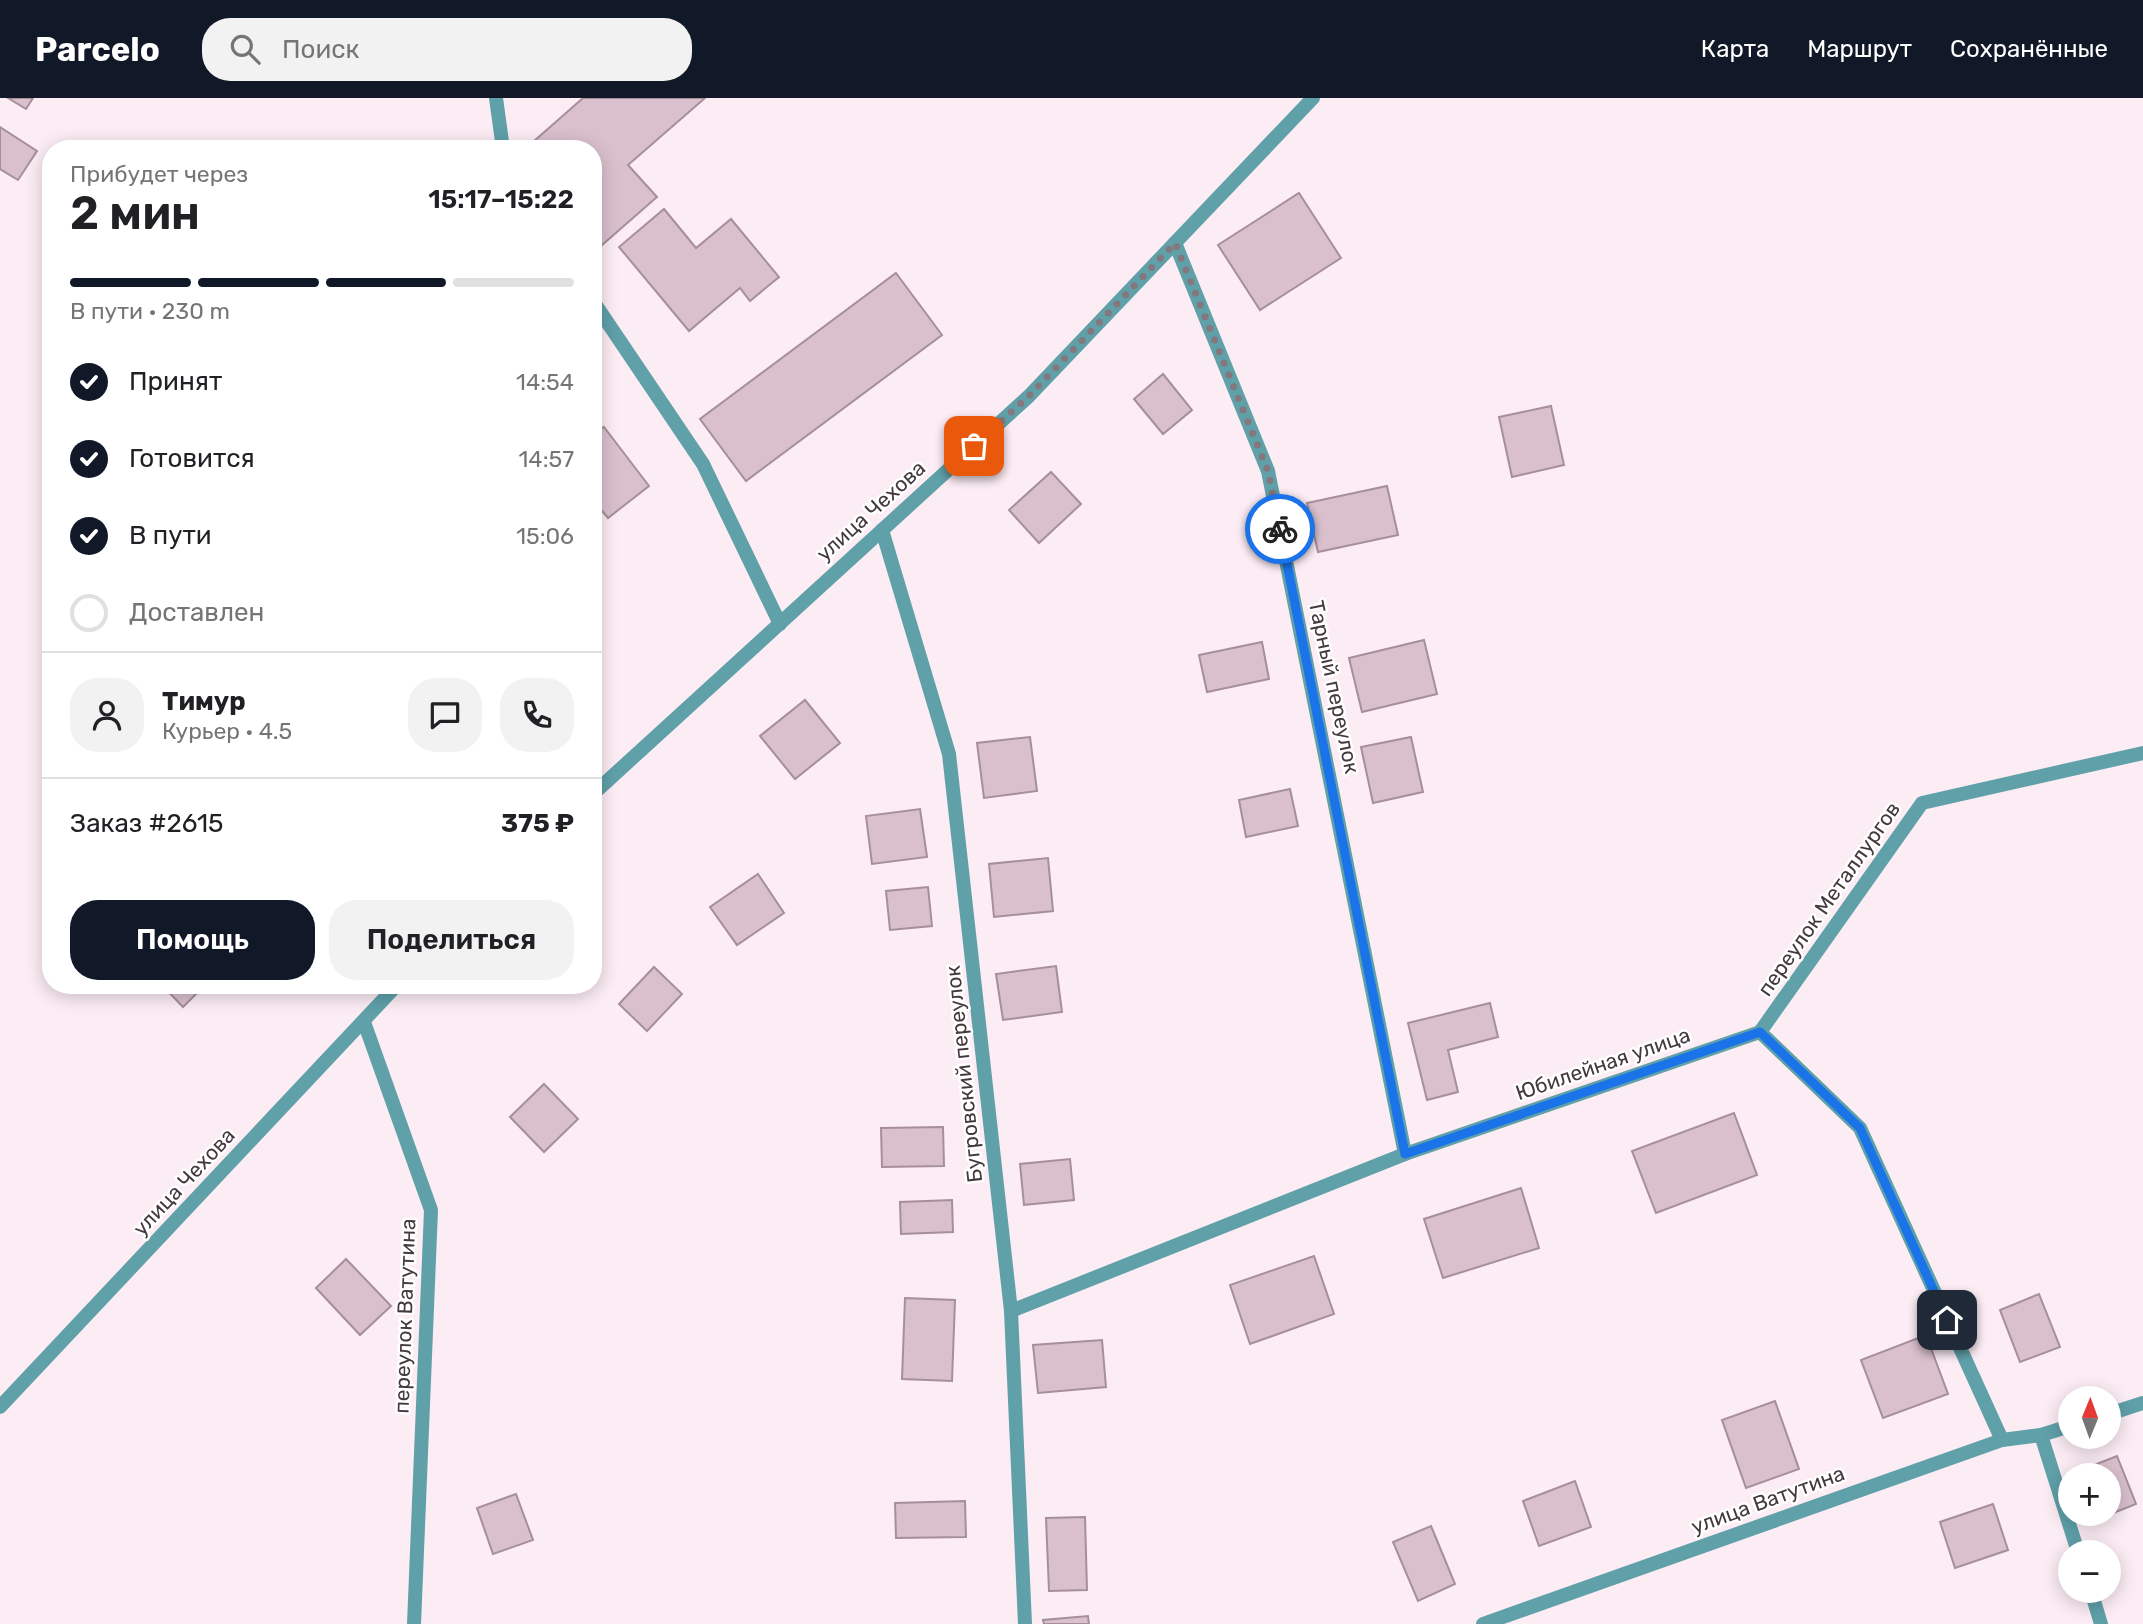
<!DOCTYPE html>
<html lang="ru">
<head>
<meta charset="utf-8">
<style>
	body { margin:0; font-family:Rubik,sans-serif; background:#f2f2f2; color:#202124; height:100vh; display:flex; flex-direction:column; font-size:26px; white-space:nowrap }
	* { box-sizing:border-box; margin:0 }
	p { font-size:23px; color:#757577 }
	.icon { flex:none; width:38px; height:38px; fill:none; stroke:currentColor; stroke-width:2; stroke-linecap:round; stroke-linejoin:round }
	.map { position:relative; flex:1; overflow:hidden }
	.panel { position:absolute; left:42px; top:42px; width:560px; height:854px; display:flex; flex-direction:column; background:#fff; border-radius:28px; box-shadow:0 4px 18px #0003 }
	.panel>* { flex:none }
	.needle { width:46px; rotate:1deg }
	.fabs { position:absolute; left:2058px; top:1288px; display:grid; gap:14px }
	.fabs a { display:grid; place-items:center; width:63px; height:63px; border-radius:50%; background:#fff; box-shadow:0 4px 18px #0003; font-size:35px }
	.pin { position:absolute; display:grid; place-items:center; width:60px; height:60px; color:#fff; margin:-30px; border-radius:14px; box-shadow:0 4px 10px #0006 }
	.courier { position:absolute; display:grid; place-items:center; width:70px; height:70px; margin:-35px; border:5px solid #1a73e8; border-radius:50%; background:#fff; color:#222; box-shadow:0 2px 9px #0007 }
	.head em { font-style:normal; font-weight:600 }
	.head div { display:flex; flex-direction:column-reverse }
	.head { display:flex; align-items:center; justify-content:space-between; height:119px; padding:0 28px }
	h1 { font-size:46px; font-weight:600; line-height:52px }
	.bar { display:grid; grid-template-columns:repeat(4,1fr); gap:10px 7px; align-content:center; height:84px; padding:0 28px }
	.bar i { height:9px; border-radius:5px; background:#e0e0e0 }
	.bar .selected { background:#111827 }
	.bar p { grid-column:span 4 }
	.line { display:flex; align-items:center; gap:18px; padding:0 28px; border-top:2px solid #e0e0e0 }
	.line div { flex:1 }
	.round { display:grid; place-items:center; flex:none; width:74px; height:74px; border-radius:28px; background:#f2f2f2 }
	ol { padding:0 28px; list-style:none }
	li { display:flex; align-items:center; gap:21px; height:77px }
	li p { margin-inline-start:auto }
	li .icon { padding:7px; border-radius:50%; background:#111827; color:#fff; stroke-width:4 }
	li:last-child { color:#757577 }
	li i { width:38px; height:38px; border:4px solid #e0e0e0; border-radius:50% }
	.cta { display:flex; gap:14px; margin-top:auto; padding:14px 28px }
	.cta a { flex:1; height:80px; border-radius:28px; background:#111827; color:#fff; font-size:28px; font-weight:600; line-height:80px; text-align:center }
	.cta a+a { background:#f2f2f2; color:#202124 }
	header { display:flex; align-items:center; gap:42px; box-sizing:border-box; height:98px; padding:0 35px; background:#111827; color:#fff }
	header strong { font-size:33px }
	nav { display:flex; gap:38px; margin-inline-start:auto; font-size:24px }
	.search { width:490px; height:63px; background:#f2f2f2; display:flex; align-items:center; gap:18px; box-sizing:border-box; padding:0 24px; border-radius:28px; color:#757577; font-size:26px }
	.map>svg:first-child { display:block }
</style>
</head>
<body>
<header>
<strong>Parcelo</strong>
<div class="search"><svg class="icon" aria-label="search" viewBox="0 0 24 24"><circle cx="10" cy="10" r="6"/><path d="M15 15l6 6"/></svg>Поиск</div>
<nav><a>Карта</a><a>Маршрут</a><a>Сохранённые</a></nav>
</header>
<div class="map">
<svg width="2143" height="1526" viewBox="0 0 2143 1526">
	<rect width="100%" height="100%" fill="#fcecf4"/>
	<!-- building -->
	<g fill="#d9c0cc" stroke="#a68e9a" stroke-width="2">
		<polygon points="8,0 33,0 26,11"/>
		<polygon points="583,0 705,0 628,67 657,99 602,147 593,137 593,51 525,51"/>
		<polygon points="0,29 37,53 18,82 0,71"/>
		<polygon points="1299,95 1341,160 1260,212 1218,147"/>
		<polygon points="664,111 696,150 731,121 779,179 750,203 740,190 689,233 619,149"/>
		<polygon points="896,175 942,237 746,383 700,321"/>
		<polygon points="1163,276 1192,312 1163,336 1134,301"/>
		<polygon points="1551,308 1564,367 1512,379 1499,319"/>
		<polygon points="604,329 649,388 608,420 593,402 593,337"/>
		<polygon points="1051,374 1081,406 1039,445 1009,412"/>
		<polygon points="1387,388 1398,437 1318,454 1307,405"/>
		<polygon points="1424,542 1437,596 1362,614 1349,560"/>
		<polygon points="1262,544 1269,581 1207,594 1199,557"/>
		<polygon points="805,602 840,645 795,681 760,638"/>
		<polygon points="1030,639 1037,693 984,700 977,645"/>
		<polygon points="1411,639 1423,694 1373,705 1361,649"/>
		<polygon points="1290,691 1298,728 1246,739 1239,702"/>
		<polygon points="920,711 927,759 872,766 866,718"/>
		<polygon points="1048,760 1053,813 994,819 989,766"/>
		<polygon points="758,776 784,815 737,847 710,809"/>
		<polygon points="928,789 932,828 890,832 886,793"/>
		<polygon points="1056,868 1062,914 1003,922 996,876"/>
		<polygon points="654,869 682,896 647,933 619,906"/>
		<polygon points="162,887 205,887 183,909"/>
		<polygon points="1490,905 1498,939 1448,952 1458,994 1427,1002 1408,925"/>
		<polygon points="544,986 578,1021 544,1054 510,1019"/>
		<polygon points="1734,1015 1757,1077 1656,1115 1632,1053"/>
		<polygon points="943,1029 944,1068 882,1069 881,1030"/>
		<polygon points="1070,1061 1074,1102 1024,1107 1020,1066"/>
		<polygon points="1521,1090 1539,1150 1443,1180 1424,1121"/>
		<polygon points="952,1102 953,1134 901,1136 900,1104"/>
		<polygon points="1314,1158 1334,1216 1250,1246 1230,1187"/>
		<polygon points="346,1161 391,1208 360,1237 316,1190"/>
		<polygon points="2039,1196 2060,1249 2020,1264 2000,1212"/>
		<polygon points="905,1200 955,1202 952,1283 902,1281"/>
		<polygon points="1926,1237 1948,1296 1883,1320 1861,1262"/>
		<polygon points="1102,1242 1106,1289 1038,1295 1033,1247"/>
		<polygon points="1775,1303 1799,1371 1746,1390 1722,1322"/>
		<polygon points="2117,1358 2136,1406 2101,1420 2099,1416 2109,1416 2109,1377 2083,1377 2081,1372"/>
		<polygon points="1575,1383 1591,1429 1539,1448 1523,1403"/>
		<polygon points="516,1396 533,1442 493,1456 477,1410"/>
		<polygon points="965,1403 966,1439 896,1440 895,1405"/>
		<polygon points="1993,1406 2008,1452 1955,1470 1940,1424"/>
		<polygon points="1085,1419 1087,1492 1049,1493 1046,1420"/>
		<polygon points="1431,1428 1455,1486 1418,1503 1393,1444"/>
		<polygon points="1088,1518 1089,1526 1044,1526 1043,1522"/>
	</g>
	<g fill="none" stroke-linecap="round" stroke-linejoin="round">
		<!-- lane -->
		<g stroke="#5fa0a9" stroke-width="14">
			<polyline points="496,0 503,51"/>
			<polyline points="593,203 703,366 780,526"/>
		</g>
		<!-- street -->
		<g stroke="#5fa0a9" stroke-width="14">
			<polyline points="1175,145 1268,373 1405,1056"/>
			<polyline points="882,432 949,656 1011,1213 1025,1526"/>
			<polyline points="593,696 1029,298 1313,0"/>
			<polyline points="364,924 431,1112 414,1526"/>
			<polyline points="1760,934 1922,705 2143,655"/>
			<polyline points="1011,1213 1405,1056 1760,934 1860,1030 2002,1342"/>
			<polyline points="0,1309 397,887"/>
			<polyline points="2109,1316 2143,1305"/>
			<polyline points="2041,1337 2078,1454"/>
			<polyline points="2091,1493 2101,1526"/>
			<polyline points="1483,1526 2002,1342 2041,1337 2070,1328"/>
		</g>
	</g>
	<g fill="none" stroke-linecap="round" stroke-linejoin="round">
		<!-- done -->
		<polyline stroke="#84787e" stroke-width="7" stroke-dasharray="0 12.6" points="974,348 1029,298 1175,145 1268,373 1280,431"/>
		<!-- route -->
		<polyline stroke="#1a73e8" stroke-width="9" points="1280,431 1405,1056 1760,934 1860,1030 1947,1222"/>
	</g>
	<g text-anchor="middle" stroke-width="5" stroke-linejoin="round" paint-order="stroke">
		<!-- street labels -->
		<g font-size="21" fill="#44393e" stroke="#fff">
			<text transform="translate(871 413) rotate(-42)" y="7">улица Чехова</text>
			<text transform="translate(1334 589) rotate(78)" y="7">Тарный переулок</text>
			<text transform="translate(1829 801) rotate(-55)" y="7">переулок Металлургов</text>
			<text transform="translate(1603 966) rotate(-19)" y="7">Юбилейная улица</text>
			<text transform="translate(964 976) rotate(-96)" y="7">Бугровский переулок</text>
			<text transform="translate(184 1084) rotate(-47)" y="7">улица Чехова</text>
			<text transform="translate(405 1218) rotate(-88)" y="7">переулок Ватутина</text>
			<text transform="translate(1768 1402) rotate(-20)" y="7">улица Ватутина</text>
		</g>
	</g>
</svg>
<div class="fabs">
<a><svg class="needle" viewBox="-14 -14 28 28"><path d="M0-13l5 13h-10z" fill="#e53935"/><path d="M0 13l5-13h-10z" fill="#757577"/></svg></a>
<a>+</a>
<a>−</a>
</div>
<div class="pin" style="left:974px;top:348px;background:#ea580c"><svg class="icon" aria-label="bag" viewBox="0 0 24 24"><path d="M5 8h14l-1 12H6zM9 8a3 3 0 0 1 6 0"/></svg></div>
<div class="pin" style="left:1947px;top:1222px;background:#1f2937"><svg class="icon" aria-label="home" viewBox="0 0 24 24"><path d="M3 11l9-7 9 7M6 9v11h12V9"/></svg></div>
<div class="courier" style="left:1280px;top:431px"><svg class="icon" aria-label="bike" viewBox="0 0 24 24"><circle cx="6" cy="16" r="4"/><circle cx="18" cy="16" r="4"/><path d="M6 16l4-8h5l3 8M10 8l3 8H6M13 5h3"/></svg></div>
<section class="panel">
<div class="head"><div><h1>2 мин</h1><p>Прибудет через</p></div><em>15:17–15:22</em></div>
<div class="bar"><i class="selected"></i><i class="selected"></i><i class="selected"></i><i></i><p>В пути · 230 m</p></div>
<ol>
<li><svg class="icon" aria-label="check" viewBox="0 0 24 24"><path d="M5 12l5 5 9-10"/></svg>Принят<p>14:54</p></li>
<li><svg class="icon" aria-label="check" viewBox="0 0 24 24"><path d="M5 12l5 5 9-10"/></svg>Готовится<p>14:57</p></li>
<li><svg class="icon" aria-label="check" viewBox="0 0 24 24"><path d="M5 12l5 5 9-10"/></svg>В пути<p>15:06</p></li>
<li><i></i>Доставлен</li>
</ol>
<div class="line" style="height:126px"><a class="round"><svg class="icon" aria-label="person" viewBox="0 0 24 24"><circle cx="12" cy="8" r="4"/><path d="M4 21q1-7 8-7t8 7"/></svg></a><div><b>Тимур</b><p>Курьер · 4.5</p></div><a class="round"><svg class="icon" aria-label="chat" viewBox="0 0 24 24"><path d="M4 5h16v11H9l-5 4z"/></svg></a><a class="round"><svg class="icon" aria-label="phone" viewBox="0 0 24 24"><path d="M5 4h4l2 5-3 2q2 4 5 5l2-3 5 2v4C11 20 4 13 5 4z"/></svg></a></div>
<div class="line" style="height:91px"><div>Заказ #2615</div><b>375 ₽</b></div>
<div class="cta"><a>Помощь</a><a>Поделиться</a></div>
</section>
</div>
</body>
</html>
